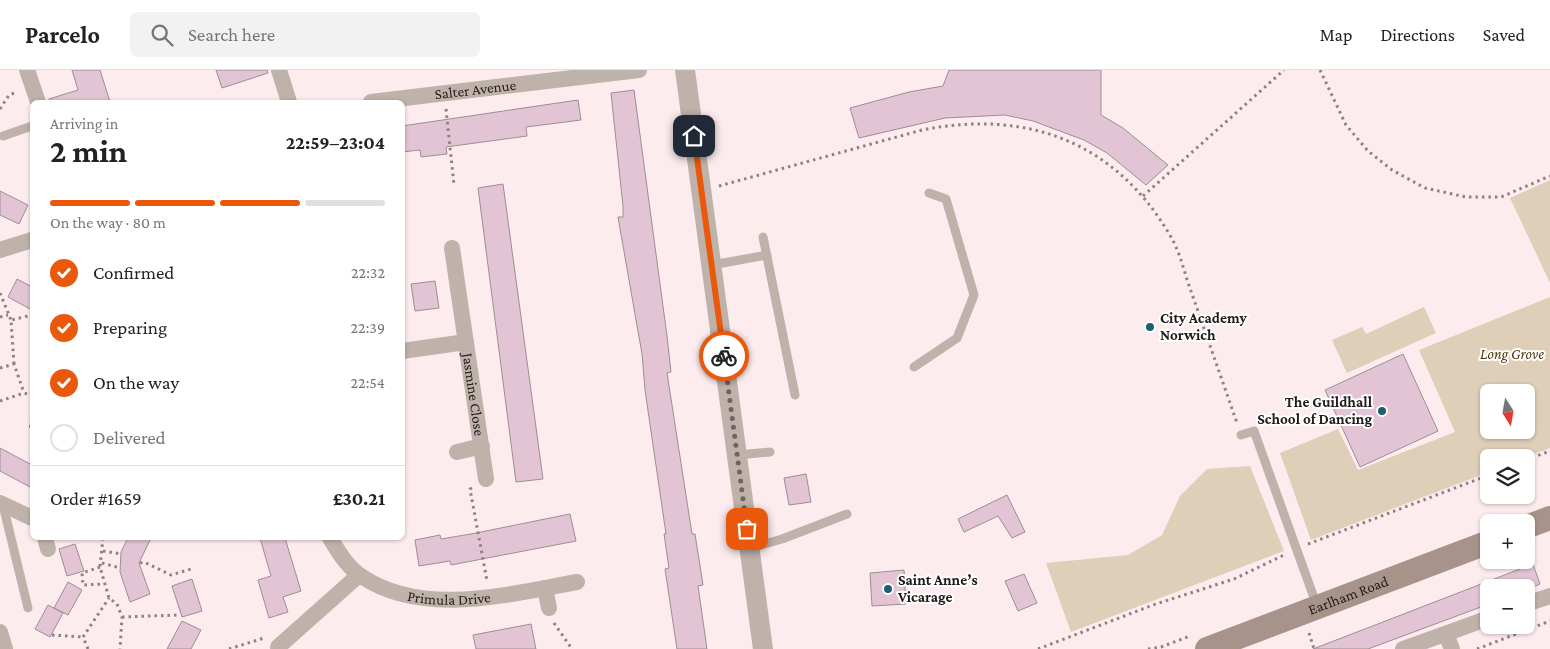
<!DOCTYPE html>
<html lang="en">
<head>
<meta charset="utf-8">
<style>
	body { margin:0; font-family:"Crimson Pro",serif; background:#f2f2f2; color:#222; height:100vh; display:flex; flex-direction:column; font-size:19px; white-space:nowrap }
	* { box-sizing:border-box; margin:0 }
	p { font-size:16px; color:#767676 }
	.icon { flex:none; width:28px; height:28px; fill:none; stroke:currentColor; stroke-width:2; stroke-linecap:round; stroke-linejoin:round }
	.map { position:relative; flex:1; overflow:hidden }
	.drawer { position:absolute; left:30px; top:30px; width:375px; height:440px; display:flex; flex-direction:column; background:#fff; border-radius:8px; box-shadow:0 1px 4px #0004 }
	.drawer>* { flex:none }
	.needle { width:32px; rotate:169deg }
	.tools { position:absolute; left:1480px; top:314px; display:grid; gap:10px }
	.tools a { display:grid; place-items:center; width:55px; height:55px; border-radius:8px; background:#fff; box-shadow:0 1px 4px #0004; font-size:25px }
	.pin { position:absolute; display:grid; place-items:center; width:42px; height:42px; color:#fff; margin:-21px; border-radius:10px; box-shadow:0 2px 8px #0006 }
	.courier { position:absolute; display:grid; place-items:center; width:50px; height:50px; margin:-25px; border:4px solid #ea580c; border-radius:50%; background:#fff; color:#222; box-shadow:0 1px 6px #0007 }
	.head em { font-style:normal; font-weight:700 }
	.head div { display:flex; flex-direction:column-reverse }
	.head { display:flex; align-items:center; justify-content:space-between; height:85px; padding:0 20px }
	h1 { font-size:32px; font-weight:700; line-height:38px }
	.bar { display:grid; grid-template-columns:repeat(4,1fr); gap:8px 5px; align-content:center; height:60px; padding:0 20px }
	.bar i { height:6px; border-radius:4px; background:#e0e0e0 }
	.bar .selected { background:#ea580c }
	.bar p { grid-column:span 4 }
	.line { display:flex; align-items:center; gap:12px; padding:0 20px; border-top:1px solid #e0e0e0 }
	.line div { flex:1 }
	ol { padding:0 20px; list-style:none }
	li { display:flex; align-items:center; gap:15px; height:55px }
	li p { margin-inline-start:auto }
	li .icon { padding:5px; border-radius:50%; background:#ea580c; color:#fff; stroke-width:4 }
	li:last-child { color:#767676 }
	li i { width:28px; height:28px; border:2px solid #e0e0e0; border-radius:50% }
	header { display:flex; align-items:center; gap:30px; box-sizing:border-box; height:70px; padding:0 25px; background:#fff; border-bottom:1px solid #e0e0e0 }
	header strong { font-size:24px }
	nav { display:flex; gap:28px; margin-inline-start:auto; font-size:18px }
	.search { width:350px; height:45px; background:#f2f2f2; display:flex; align-items:center; gap:12px; box-sizing:border-box; padding:0 18px; border-radius:8px; color:#767676; font-size:19px }
	.map>svg:first-child { display:block }
</style>
</head>
<body>
<header>
<strong>Parcelo</strong>
<div class="search"><svg class="icon" aria-label="search" viewBox="0 0 24 24"><circle cx="10" cy="10" r="6"/><path d="M15 15l6 6"/></svg>Search here</div>
<nav><a>Map</a><a>Directions</a><a>Saved</a></nav>
</header>
<div class="map">
<svg width="1550" height="579" viewBox="0 0 1550 579">
	<rect width="100%" height="100%" fill="#fdeced"/>
	<!-- green -->
	<g fill="#dfceb8" fill-rule="evenodd">
		<polygon points="1550,110 1550,213 1510,128"/>
		<path d="M1550 227V378L1526 387 1489 388V402L1311 470 1280 383 1338 359 1358 400 1455 362 1419 280ZM1489 322H1526V360H1489Z"/>
		<polygon points="1424,237 1436,263 1347,303 1332,270 1362,257 1366,264"/>
		<polygon points="1250,396 1284,481 1071,562 1046,493 1128,485 1162,465 1180,426 1207,399"/>
	</g>
	<!-- building -->
	<g fill="#e3c4d4" stroke="#9d8d95">
		<polygon points="72,0 100,0 110,32 49,32 49,29 78,20"/>
		<polygon points="216,0 267,0 268,3 222,18"/>
		<polygon points="949,0 1101,0 1101,45 1123,58 1168,95 1146,115 1107,83 1084,70 1033,51 1005,45 945,48 859,68 850,38 909,22 943,16"/>
		<polygon points="634,20 667,266 671,302 667,303 692,464 695,464 703,515 698,516 707,579 677,579 665,499 669,498 664,464 666,464 645,320 642,284 618,147 623,147 623,136 611,23"/>
		<polygon points="578,30 581,50 526,57 527,66 446,77 447,84 421,87 420,80 402,82 402,56"/>
		<polygon points="503,114 543,409 516,412 478,118"/>
		<polygon points="0,121 28,135 19,154 0,145"/>
		<polygon points="17,209 32,217 32,240 8,227"/>
		<polygon points="435,211 439,238 415,241 411,214"/>
		<polygon points="1403,284 1438,361 1360,397 1325,320"/>
		<polygon points="0,378 32,395 32,418 0,401"/>
		<polygon points="806,404 811,432 789,435 784,408"/>
		<polygon points="1007,425 1025,462 1012,468 998,446 964,462 958,449"/>
		<polygon points="570,444 576,471 451,495 450,491 419,496 415,470 440,465 441,469 471,464"/>
		<polygon points="128,468 151,468 139,493 150,524 130,532 120,502 121,482"/>
		<polygon points="260,468 285,468 301,521 283,527 288,542 269,548 258,510 271,506"/>
		<polygon points="75,474 84,501 67,506 59,479"/>
		<polygon points="1533,494 1540,514 1531,518 1489,518 1489,534 1368,579 1313,579"/>
		<polygon points="904,500 906,534 872,536 870,503"/>
		<polygon points="1024,504 1037,533 1018,541 1005,511"/>
		<polygon points="192,509 202,541 182,547 172,516"/>
		<polygon points="68,512 82,520 68,545 54,538"/>
		<polygon points="48,535 63,543 50,567 35,559"/>
		<polygon points="182,551 201,560 191,579 167,579"/>
		<polygon points="531,554 536,579 476,579 473,565"/>
	</g>
	<g fill="none" stroke-linecap="round" stroke-linejoin="round">
		<!-- path -->
		<g stroke="#8d8182" stroke-width="3" stroke-dasharray="2.5 4" stroke-linecap="butt">
			<polyline points="1320,0 1346,55 1368,81 1392,100 1425,118 1466,127 1501,127 1550,106"/>
			<polyline points="0,39 9,25 17,22"/>
			<polyline points="446,39 454,115"/>
			<path d="M719 116 922 60C1028 39 1116 72 1171 167 1181 184 1185 206 1192 224 1207 267 1222 310 1237 353"/>
			<polyline points="1143,126 1284,0"/>
			<polyline points="0,223 11,250"/>
			<polyline points="0,247 8,245"/>
			<polyline points="14,294 11,250 32,245"/>
			<polyline points="0,298 14,294 24,323"/>
			<polyline points="0,331 24,323 31,325"/>
			<polyline points="32,349 30,353 32,366"/>
			<polyline points="1526,390 1550,381"/>
			<polyline points="472,418 470,419 487,511"/>
			<polyline points="1492,451 1510,444"/>
			<polyline points="103,468 100,497 109,528 117,534 122,547 120,579"/>
			<polyline points="1308,474 1489,405"/>
			<polyline points="103,481 122,484"/>
			<polyline points="102,493 120,498"/>
			<polyline points="140,493 144,492 171,505 191,499"/>
			<polyline points="100,497 82,503 83,515 103,514"/>
			<polyline points="122,547 179,545"/>
			<polyline points="554,553 572,579"/>
			<polyline points="1309,563 1314,579"/>
			<polyline points="52,565 83,567"/>
			<polyline points="88,579 83,567 109,528"/>
			<polyline points="229,579 264,568"/>
			<polyline points="1038,579 1153,535 1234,509 1284,485"/>
			<polyline points="1148,579 1161,577 1190,566"/>
			<polyline points="1477,579 1550,551"/>
		</g>
		<!-- service -->
		<g stroke="#bfb2ab" stroke-width="9">
			<polyline points="3,66 32,56"/>
			<polyline points="763,167 795,325"/>
			<polyline points="712,195 767,185"/>
			<polyline points="914,297 957,268 974,225 946,129 929,123"/>
			<polyline points="1241,365 1254,361 1317,536"/>
			<polyline points="737,385 770,382"/>
			<polyline points="3,435 28,538"/>
			<polyline points="750,478 782,469 847,444"/>
		</g>
		<!-- minor -->
		<g stroke="#bfb2ab" stroke-width="16">
			<polyline points="27,0 38,32"/>
			<polyline points="279,0 289,32"/>
			<path id="s1" d="M371 32 639 0"/>
			<path id="s2" d="M452 178 486 409"/>
			<polyline points="0,180 32,170"/>
			<polyline points="402,281 466,272"/>
			<polyline points="457,382 482,376"/>
			<polyline points="0,433 32,448"/>
			<polyline points="45,468 48,479"/>
			<path id="s3" d="M330 468C338 481 347 497 361 506 423 548 509 524 577 512"/>
			<polyline points="545,518 549,538"/>
			<polyline points="1526,534 1550,526"/>
			<polyline points="0,562 5,579"/>
			<polyline points="1446,564 1452,579"/>
			<polyline points="278,577 359,505"/>
			<polyline points="1403,579 1489,548"/>
		</g>
		<!-- tertiary -->
		<polyline stroke="#bfb2ab" stroke-width="20" points="685,0 763,579"/>
		<!-- secondary -->
		<g stroke="#a7938a" stroke-width="24">
			<polyline points="1526,457 1550,448"/>
			<path id="s4" d="M1207 579 1489 472"/>
		</g>
	</g>
	<g fill="none" stroke-linecap="round" stroke-linejoin="round">
		<!-- done -->
		<polyline stroke="#6e6464" stroke-width="5" stroke-dasharray="0 9" points="724,286 747,459"/>
		<!-- route -->
		<polyline stroke="#ea580c" stroke-width="6" points="694,66 724,286"/>
	</g>
	<!-- markers -->
	<g fill="#1d5e73" stroke="#fff" stroke-width="2">
		<circle cx="1150" cy="257" r="5"/>
		<circle cx="1382" cy="341" r="5"/>
		<circle cx="888" cy="519" r="5"/>
	</g>
	<g text-anchor="middle" stroke-width="4" stroke-linejoin="round" paint-order="stroke">
		<!-- street labels -->
		<g font-size="15" fill="#211b1b" stroke="#fff">
			<text dy="5" stroke="none"><textPath href="#s1" startOffset="105">Salter Avenue</textPath></text>
			<text dy="5" stroke="none"><textPath href="#s2" startOffset="148">Jasmine Close</textPath></text>
			<text dy="5" stroke="none"><textPath href="#s3" startOffset="142">Primula Drive</textPath></text>
			<text dy="5" stroke="none"><textPath href="#s4" startOffset="151">Earlham Road</textPath></text>
		</g>
		<!-- poi labels -->
		<g font-size="15" font-weight="bold" fill="#211b1b" stroke="#fff" text-anchor="start">
			<text x="1160" y="253">City Academy<tspan x="1160" dy="17">Norwich</tspan></text>
			<text x="1372" y="337" text-anchor="end">The Guildhall<tspan x="1372" dy="17">School of Dancing</tspan></text>
			<text x="898" y="515">Saint Anne’s<tspan x="898" dy="17">Vicarage</tspan></text>
		</g>
		<!-- park labels -->
		<g font-size="15" font-style="italic" fill="#513707" stroke="#fff">
			<text x="1512" y="289">Long Grove</text>
		</g>
	</g>
</svg>
<div class="tools">
<a><svg class="needle" viewBox="-14 -14 28 28"><path d="M0-13l5 13h-10z" fill="#e53935"/><path d="M0 13l5-13h-10z" fill="#767676"/></svg></a>
<a><svg class="icon" aria-label="layers" viewBox="0 0 24 24"><path d="M12 4l9 5-9 5-9-5zM3 14l9 5 9-5"/></svg></a>
<a>+</a>
<a>−</a>
</div>
<div class="pin" style="left:747px;top:459px;background:#ea580c"><svg class="icon" aria-label="bag" viewBox="0 0 24 24"><path d="M5 8h14l-1 12H6zM9 8a3 3 0 0 1 6 0"/></svg></div>
<div class="pin" style="left:694px;top:66px;background:#1f2937"><svg class="icon" aria-label="home" viewBox="0 0 24 24"><path d="M3 11l9-7 9 7M6 9v11h12V9"/></svg></div>
<div class="courier" style="left:724px;top:286px"><svg class="icon" aria-label="bike" viewBox="0 0 24 24"><circle cx="6" cy="16" r="4"/><circle cx="18" cy="16" r="4"/><path d="M6 16l4-8h5l3 8M10 8l3 8H6M13 5h3"/></svg></div>
<section class="drawer">
<div class="head"><div><h1>2 min</h1><p>Arriving in</p></div><em>22:59–23:04</em></div>
<div class="bar"><i class="selected"></i><i class="selected"></i><i class="selected"></i><i></i><p>On the way · 80 m</p></div>
<ol>
<li><svg class="icon" aria-label="check" viewBox="0 0 24 24"><path d="M5 12l5 5 9-10"/></svg>Confirmed<p>22:32</p></li>
<li><svg class="icon" aria-label="check" viewBox="0 0 24 24"><path d="M5 12l5 5 9-10"/></svg>Preparing<p>22:39</p></li>
<li><svg class="icon" aria-label="check" viewBox="0 0 24 24"><path d="M5 12l5 5 9-10"/></svg>On the way<p>22:54</p></li>
<li><i></i>Delivered</li>
</ol>
<div class="line" style="height:65px"><div>Order #1659</div><b>£30.21</b></div>
</section>
</div>
</body>
</html>
